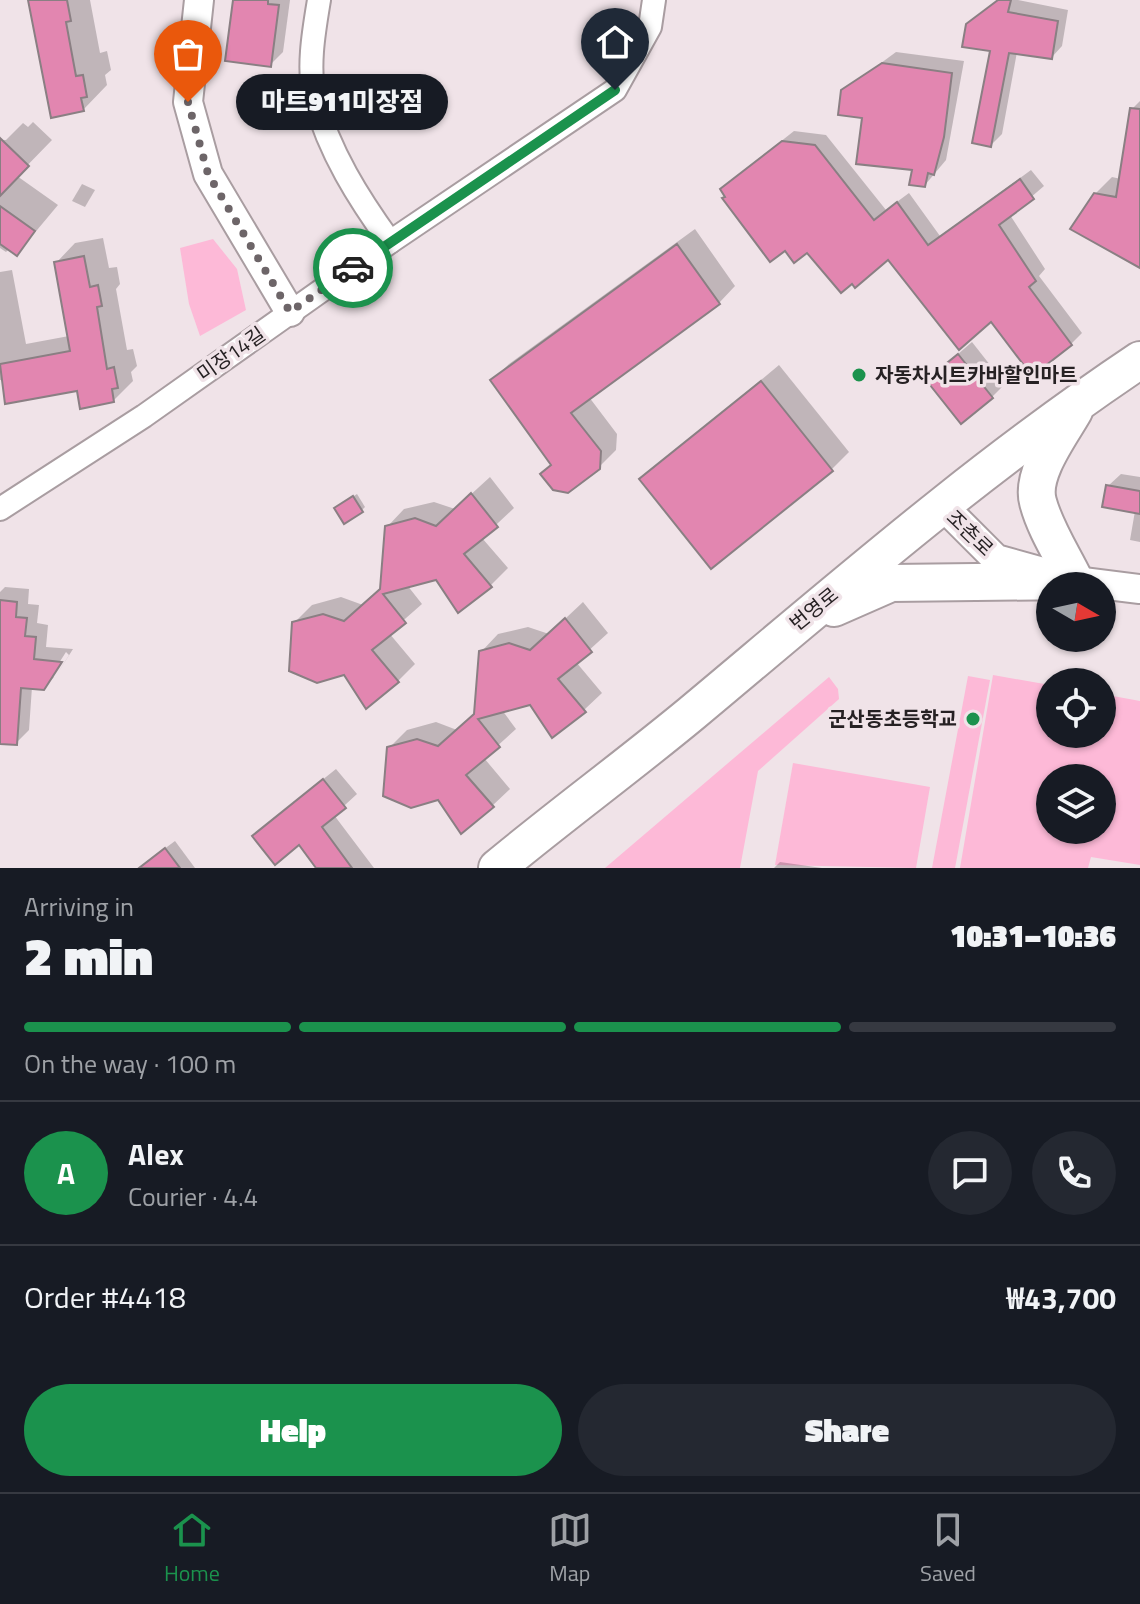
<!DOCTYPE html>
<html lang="en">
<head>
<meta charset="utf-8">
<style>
	body { margin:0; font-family:"Titillium Web","Noto Sans KR",sans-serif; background:#242831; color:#f1f3f6; height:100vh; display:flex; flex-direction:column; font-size:30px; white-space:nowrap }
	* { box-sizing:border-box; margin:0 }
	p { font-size:26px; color:#9ea1a6 }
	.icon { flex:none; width:44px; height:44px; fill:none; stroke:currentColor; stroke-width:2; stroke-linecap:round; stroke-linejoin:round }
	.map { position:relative; height:868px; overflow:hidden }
	.panel { display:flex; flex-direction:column; background:#171b24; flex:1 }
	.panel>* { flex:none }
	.needle { width:52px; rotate:99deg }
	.tools { position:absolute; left:1036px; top:572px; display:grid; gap:16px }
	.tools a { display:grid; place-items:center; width:80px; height:80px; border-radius:50%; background:#171b24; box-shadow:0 2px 6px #0004; font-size:40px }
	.pin { position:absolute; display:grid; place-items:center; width:68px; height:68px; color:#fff; margin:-82px -34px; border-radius:50% 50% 50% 0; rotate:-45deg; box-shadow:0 0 8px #0007 }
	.pin .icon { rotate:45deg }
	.courier { position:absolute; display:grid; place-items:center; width:80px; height:80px; margin:-40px; border:6px solid #1b924d; border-radius:50%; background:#fff; color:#222; box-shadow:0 2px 10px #0007 }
	.bubble { position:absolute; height:56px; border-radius:28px; background:#171b24; box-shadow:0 2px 6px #0004; font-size:26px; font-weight:800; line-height:56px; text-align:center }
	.overview em { font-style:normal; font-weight:800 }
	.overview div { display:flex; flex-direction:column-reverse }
	.overview { display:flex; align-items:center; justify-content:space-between; height:136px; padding:0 24px }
	h1 { font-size:52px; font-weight:800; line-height:60px }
	.bar { display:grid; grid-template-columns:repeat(4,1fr); gap:12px 8px; align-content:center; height:96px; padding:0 24px }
	.bar i { height:10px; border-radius:6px; background:#363941 }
	.bar .selected { background:#1b924d }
	.bar p { grid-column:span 4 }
	.line { display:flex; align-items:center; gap:20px; padding:0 24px; border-top:2px solid #363941 }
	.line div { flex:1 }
	.round { display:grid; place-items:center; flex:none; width:84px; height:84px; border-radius:42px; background:#242831 }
	.cta { display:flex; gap:16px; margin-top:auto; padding:16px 24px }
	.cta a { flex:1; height:92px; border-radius:48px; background:#1b924d; color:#fff; font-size:32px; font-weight:800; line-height:92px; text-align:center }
	.cta a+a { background:#242831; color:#f1f3f6 }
	.tabs { display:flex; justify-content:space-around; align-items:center; height:112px; border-top:2px solid #363941; background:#171b24; font-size:22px; color:#9ea1a6 }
	.tabs a { display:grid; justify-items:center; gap:4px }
	.tabs .selected { color:#1b924d }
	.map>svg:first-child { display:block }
</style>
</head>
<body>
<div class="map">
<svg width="1140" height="868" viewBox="0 0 1140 868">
	<rect width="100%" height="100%" fill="#f0e3e8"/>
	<!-- green -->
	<g fill="#fdb9d7" fill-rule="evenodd">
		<polygon points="213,239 237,269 246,310 200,336 189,304 180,248"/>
		<path d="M993 675 1050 685V734H1102V694L1140 701V865L1091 857 1088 868H960ZM1102 778V830H1050V778Z"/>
		<polygon points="968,676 990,680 955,868 932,868"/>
		<polygon points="829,677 838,689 839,699 758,771 740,868 605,868"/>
		<polygon points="793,763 930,787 916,868 775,865"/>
	</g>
	<!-- shadow -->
	<g fill="#0003">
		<polygon points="31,0 90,0 100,53 107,51 111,70 105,75 107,85 83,110"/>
		<polygon points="235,0 290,0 283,52 270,65"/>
		<polygon points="997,0 1018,0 1068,10 1062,46 1052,57 1017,52 1002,134 991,145 993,49 968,25"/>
		<polygon points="896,52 964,61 946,160 925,185 843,91"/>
		<polygon points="1140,101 1140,266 1095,194 1112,177 1121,179 1132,109"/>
		<polygon points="33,122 52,140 17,176 58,205 17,254 10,248 6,252 0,248 0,140 6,140 23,123 28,127"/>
		<polygon points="794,131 826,135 886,210 909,193 940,236 1031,170 1044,186 1010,215 1045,269 1039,276 1082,333 1071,344 992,319 889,257 807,250 727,196 722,190 733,179"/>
		<polygon points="82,184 95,190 85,207 72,201"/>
		<polygon points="695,229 735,286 719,303 589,397 617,434 616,450 599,467 552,464 492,381 509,364"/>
		<polygon points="103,238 109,268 117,267 120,284 116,289 127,350 133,349 137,366 131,372 133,381 113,401 78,388 0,380 0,272 12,270 26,344 69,336 56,263 75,243"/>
		<polygon points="972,342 1005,384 992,397 928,380"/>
		<polygon points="779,365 849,452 831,470 642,479"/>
		<polygon points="1121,474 1140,477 1140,542 1130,540 1135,511 1108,486"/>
		<polygon points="490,477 514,508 482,538 508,568 490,586 437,577 407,585 422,604 389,633 415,664 398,681 345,673 294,623 312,605 341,597 363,605 382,588 387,527 404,509 434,502 455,509"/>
		<polygon points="357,494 365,507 362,510 340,505"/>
		<polygon points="5,587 29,589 28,604 39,605 37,623 48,625 46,647 73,649 56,676 69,655 66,652 50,677 54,677 43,688 32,687 29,730 16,743 0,742 0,592"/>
		<polygon points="583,602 608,633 576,662 602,693 584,710 531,702 502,710 516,729 484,758 510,789 492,806 439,798 389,748 407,730 436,722 457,730 476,713 481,652 498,634 528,627 549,634"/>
		<polygon points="336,769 357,794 334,815 374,868 319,868 300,842 267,824"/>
		<polygon points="175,841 195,868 141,868 148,861"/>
		<polygon points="780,862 822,868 774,868"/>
	</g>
	<!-- building -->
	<g fill="#e286b0" stroke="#8a7f83" stroke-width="2">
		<polygon points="28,0 67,0 71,21 66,22 76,76 83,75 87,97 81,98 84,111 51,118"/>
		<polygon points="233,0 268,0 268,4 279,5 271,67 225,61"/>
		<polygon points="998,0 1011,0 1008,12 1058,21 1052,59 1009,53 991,147 972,143 990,51 962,47 966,24"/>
		<polygon points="882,63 952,73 944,137 934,175 928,173 925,187 909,185 912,170 856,164 862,118 838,115 841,90"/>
		<polygon points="1130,108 1140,109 1140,268 1070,229 1094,193 1116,197"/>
		<polygon points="0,138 29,166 0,196"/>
		<polygon points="782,141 815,145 874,220 897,202 928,245 1020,179 1034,199 999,225 1036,281 1029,287 1072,345 1032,376 991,322 959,350 888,260 855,288 852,284 841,293 807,253 794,263 785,251 770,262 722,198 725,197 720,189"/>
		<polygon points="0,206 35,231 17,256 0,244"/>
		<polygon points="677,244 720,304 571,413 601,451 600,469 568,493 553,490 540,474 551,465 490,380"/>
		<polygon points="84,256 90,287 98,285 102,306 97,307 107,369 114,367 118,388 112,389 114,402 80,409 77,391 5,404 0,364 70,351 54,262"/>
		<polygon points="958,354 993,398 961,424 926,380"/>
		<polygon points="761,381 833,471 711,569 639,479"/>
		<polygon points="1106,485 1140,491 1140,514 1102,507"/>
		<polygon points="471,493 498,527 464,554 492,587 458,613 436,580 383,594 406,623 372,650 399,682 366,709 344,675 317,683 289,671 292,622 323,614 344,621 380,589 385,526 415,518 436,526"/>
		<polygon points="353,496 363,512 344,524 334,508"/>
		<polygon points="0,600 17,602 16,617 27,618 25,636 36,637 34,659 62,662 44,690 21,688 17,745 0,744"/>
		<polygon points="565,618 592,652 558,679 586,712 552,738 530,705 478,719 500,747 466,775 494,807 461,834 438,800 411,808 383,796 387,747 417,739 438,746 474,714 479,651 509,643 530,650"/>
		<polygon points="323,779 346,808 322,827 352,868 316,868 299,845 275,865 252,836"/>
		<polygon points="165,848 180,868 139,868"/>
	</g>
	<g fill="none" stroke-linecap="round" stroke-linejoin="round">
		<!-- minor casing -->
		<g stroke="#a99da1" stroke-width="26">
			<g id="minor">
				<path d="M319 0C314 30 307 69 315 99 329 152 359 199 390 242"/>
				<polyline points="0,509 144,416 390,242 615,90 650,27 654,0"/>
			</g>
		</g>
		<!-- tertiary casing -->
		<g stroke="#a99da1" stroke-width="32">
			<g id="tertiary">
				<polyline points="199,0 188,102 208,174 290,312"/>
				<polyline points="942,505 996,559 1075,581 1140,589"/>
			</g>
		</g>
		<!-- primary casing -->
		<g stroke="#a99da1" stroke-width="40">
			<g id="primary">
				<path d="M834 608 891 583 1075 581C1063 556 1045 529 1038 502 1030 474 1061 434 1074 411"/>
				<path d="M497 868C561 815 628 766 692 713 838 591 981 466 1140 360"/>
			</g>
		</g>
		<!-- minor -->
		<use href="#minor" stroke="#fff" stroke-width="22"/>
		<!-- tertiary -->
		<use href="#tertiary" stroke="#fff" stroke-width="28"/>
		<!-- primary -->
		<use href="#primary" stroke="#fff" stroke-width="36"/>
	</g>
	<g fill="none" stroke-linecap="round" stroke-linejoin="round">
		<!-- done -->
		<polyline stroke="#6d6568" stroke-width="8" stroke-dasharray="0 14.4" points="188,102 208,174 290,312 353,268"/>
		<!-- route -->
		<polyline stroke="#1b924d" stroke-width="10" points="353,268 615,90"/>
	</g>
	<!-- markers -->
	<g fill="#1b924d" stroke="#f0e3e8" stroke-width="3">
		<circle cx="859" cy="375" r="8"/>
		<circle cx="973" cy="719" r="8"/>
	</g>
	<g text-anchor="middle" stroke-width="7" stroke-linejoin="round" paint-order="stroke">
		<!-- street labels -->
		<g font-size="20" fill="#262123" stroke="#f0e3e8">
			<text transform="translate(231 354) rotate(-35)" y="7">미장14길</text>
			<text transform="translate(970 533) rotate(44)" y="7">조촌로</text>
			<text transform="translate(814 609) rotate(-39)" y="7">번영로</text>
		</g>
		<!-- poi labels -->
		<g font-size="20" font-weight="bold" fill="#262123" stroke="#f0e3e8" text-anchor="start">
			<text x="875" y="382">자동차시트카바할인마트</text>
			<text x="957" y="726" text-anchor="end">군산동초등학교</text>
		</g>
	</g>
</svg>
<div class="tools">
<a><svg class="needle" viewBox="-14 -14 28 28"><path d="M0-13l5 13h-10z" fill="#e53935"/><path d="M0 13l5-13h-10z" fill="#9ea1a6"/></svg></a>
<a><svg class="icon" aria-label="locate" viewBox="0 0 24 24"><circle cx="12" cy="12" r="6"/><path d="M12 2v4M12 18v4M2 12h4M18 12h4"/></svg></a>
<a><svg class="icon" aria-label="layers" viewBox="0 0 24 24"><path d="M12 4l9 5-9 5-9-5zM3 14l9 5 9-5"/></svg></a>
</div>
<div class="pin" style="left:188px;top:102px;background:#ea580c"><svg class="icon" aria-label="bag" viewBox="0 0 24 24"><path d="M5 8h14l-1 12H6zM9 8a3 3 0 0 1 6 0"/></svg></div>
<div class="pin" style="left:615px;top:90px;background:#1f2937"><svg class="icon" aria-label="home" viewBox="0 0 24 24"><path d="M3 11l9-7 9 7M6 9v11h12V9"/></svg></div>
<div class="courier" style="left:353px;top:268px"><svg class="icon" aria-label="car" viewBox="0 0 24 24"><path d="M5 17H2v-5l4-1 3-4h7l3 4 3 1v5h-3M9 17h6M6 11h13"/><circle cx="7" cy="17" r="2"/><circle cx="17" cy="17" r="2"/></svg></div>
<div class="bubble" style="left:236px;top:74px;width:212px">마트911미장점</div>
</div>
<section class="panel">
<div class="overview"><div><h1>2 min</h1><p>Arriving in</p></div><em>10:31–10:36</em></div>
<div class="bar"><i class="selected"></i><i class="selected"></i><i class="selected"></i><i></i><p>On the way · 100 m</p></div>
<div class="line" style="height:144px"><b class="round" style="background:#1b924d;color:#fff">A</b><div><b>Alex</b><p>Courier · 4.4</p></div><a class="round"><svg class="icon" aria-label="chat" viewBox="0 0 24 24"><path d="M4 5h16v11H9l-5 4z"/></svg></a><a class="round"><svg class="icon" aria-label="phone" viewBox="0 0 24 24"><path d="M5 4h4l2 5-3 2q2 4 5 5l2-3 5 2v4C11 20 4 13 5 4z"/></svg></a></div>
<div class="line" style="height:104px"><div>Order #4418</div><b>₩43,700</b></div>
<div class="cta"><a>Help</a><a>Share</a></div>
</section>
<nav class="tabs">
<a class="selected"><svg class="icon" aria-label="home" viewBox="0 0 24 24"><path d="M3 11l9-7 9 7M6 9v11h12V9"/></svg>Home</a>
<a><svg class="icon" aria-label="map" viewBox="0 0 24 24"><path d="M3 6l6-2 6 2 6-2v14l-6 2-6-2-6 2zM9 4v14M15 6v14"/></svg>Map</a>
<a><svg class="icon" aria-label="saved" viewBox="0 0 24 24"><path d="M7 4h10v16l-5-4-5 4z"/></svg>Saved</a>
</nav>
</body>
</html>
